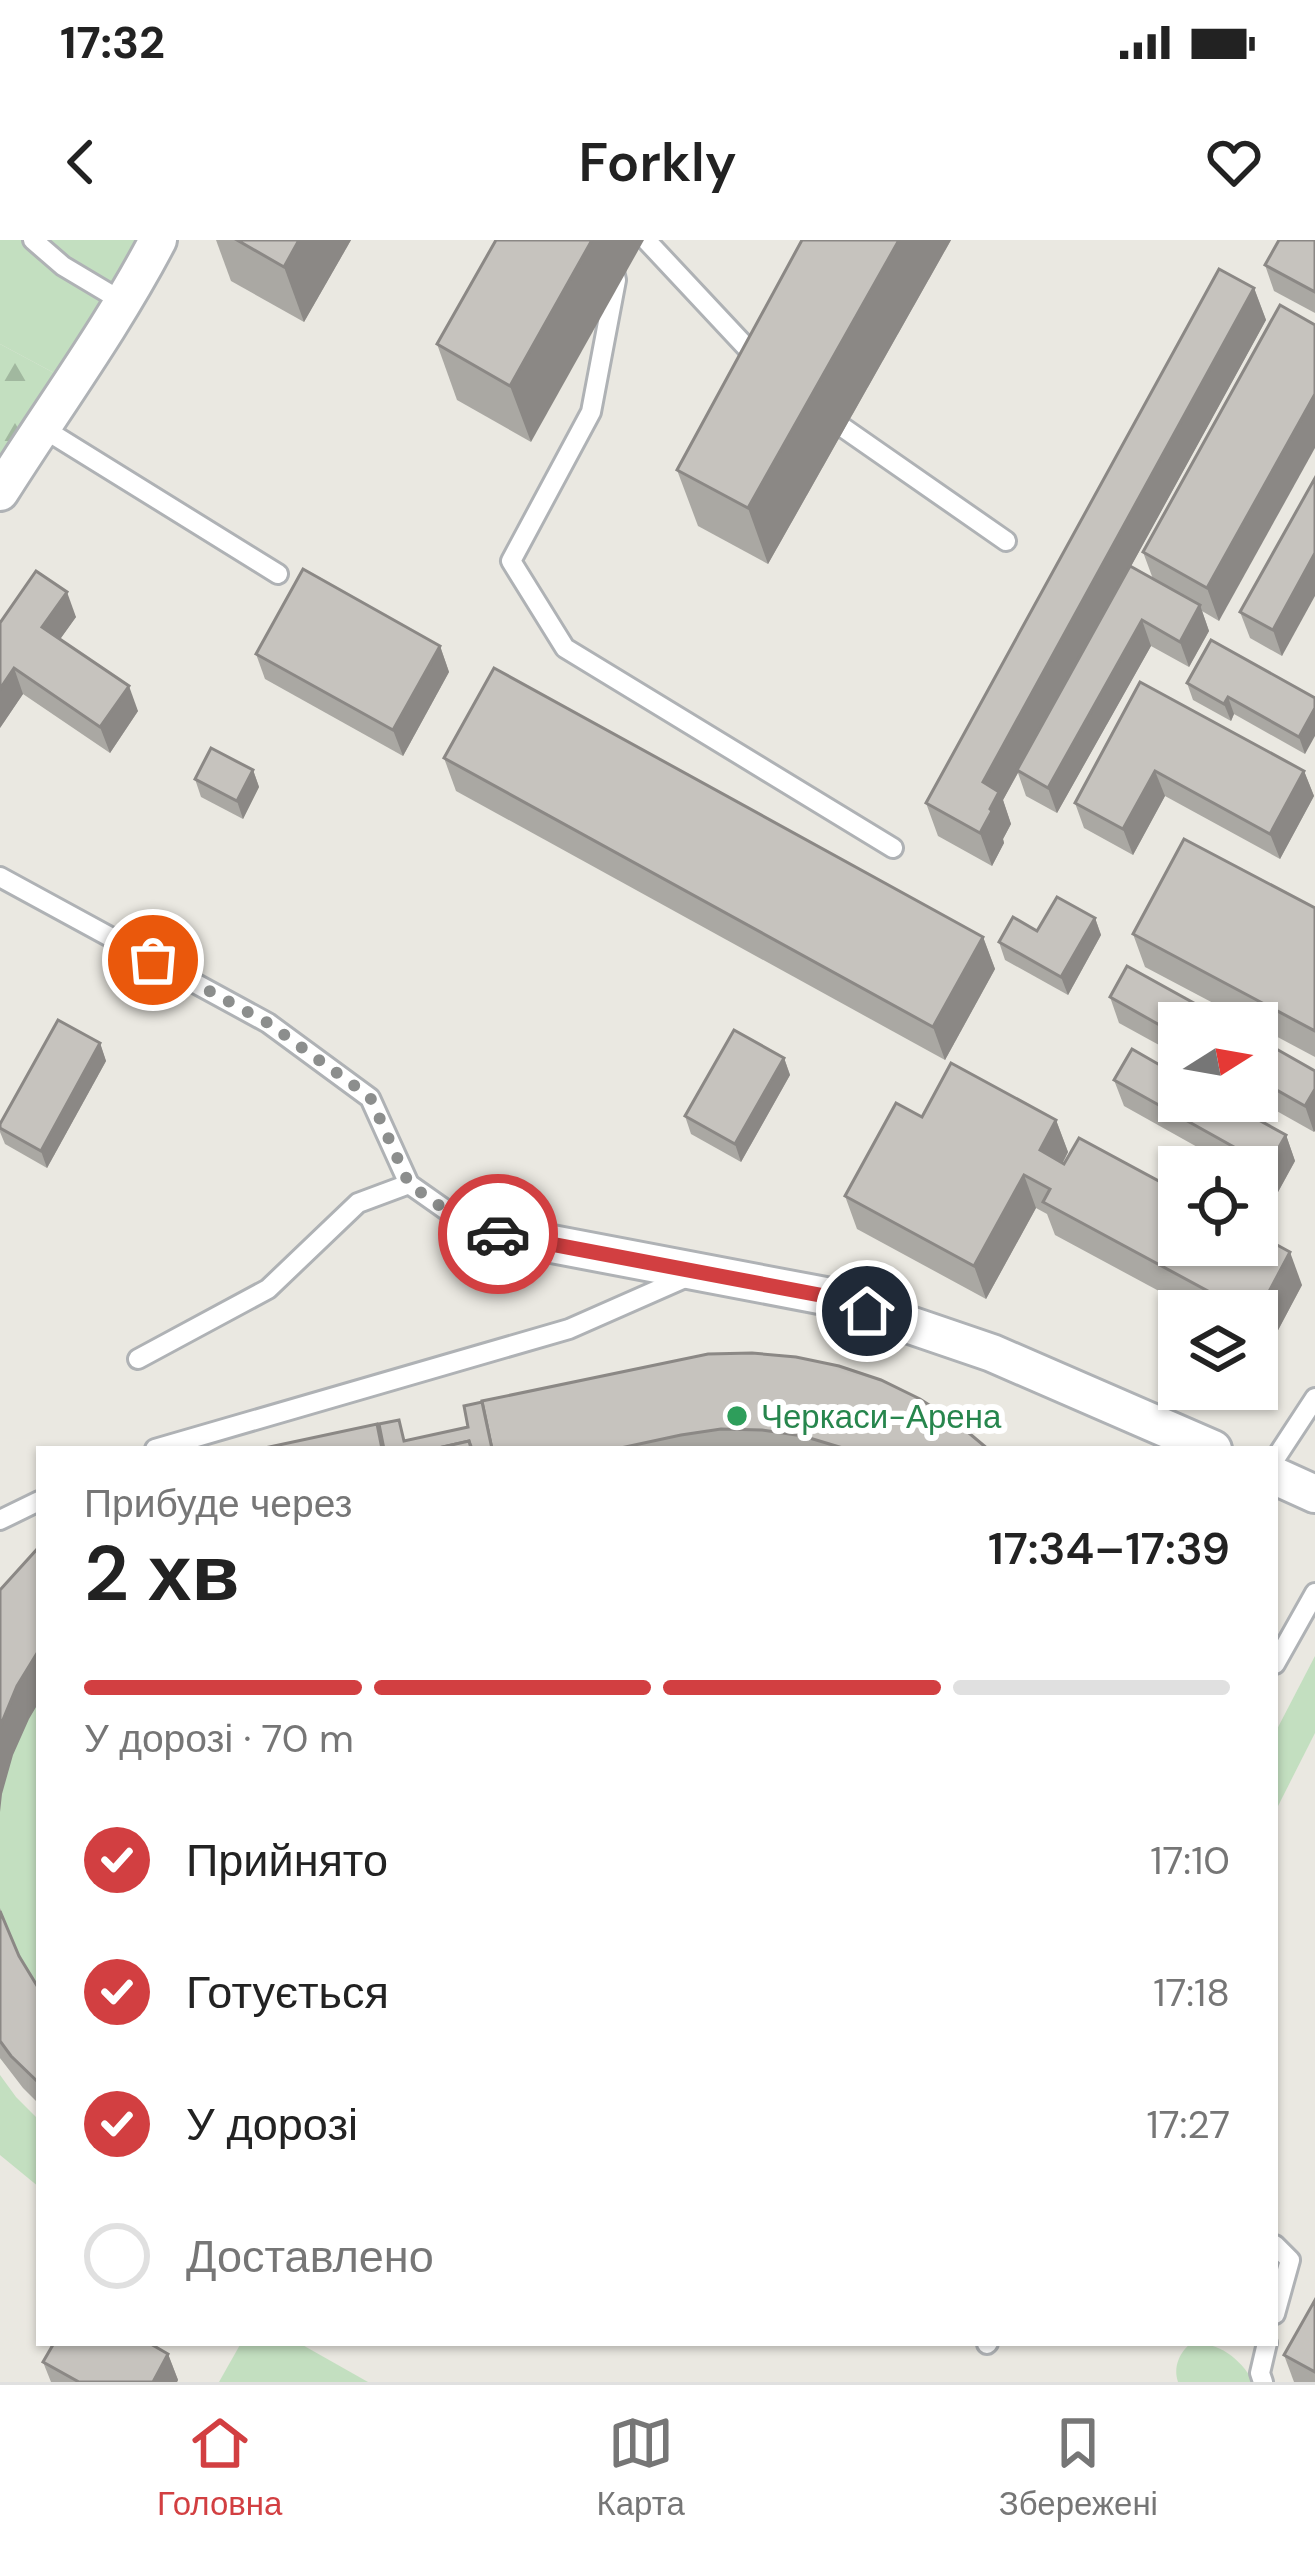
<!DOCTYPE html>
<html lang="uk">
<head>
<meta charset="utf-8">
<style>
	body { margin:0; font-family:"DM Sans",sans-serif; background:#f6f6f6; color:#222; height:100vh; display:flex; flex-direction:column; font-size:45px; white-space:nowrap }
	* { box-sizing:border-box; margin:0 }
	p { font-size:39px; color:#767676 }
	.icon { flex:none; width:66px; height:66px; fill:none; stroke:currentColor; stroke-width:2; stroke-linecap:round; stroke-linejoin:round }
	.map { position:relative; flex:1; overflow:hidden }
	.sheet { position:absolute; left:36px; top:1206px; width:1242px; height:900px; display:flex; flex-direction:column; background:#fff; border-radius:0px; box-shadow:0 3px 9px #0004 }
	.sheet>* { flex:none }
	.needle { width:78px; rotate:79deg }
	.buttons { position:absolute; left:1158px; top:762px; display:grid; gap:24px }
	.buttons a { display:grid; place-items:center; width:120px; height:120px; border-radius:0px; background:#fff; box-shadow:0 3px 9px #0004; font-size:60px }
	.pin { position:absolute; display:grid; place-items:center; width:102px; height:102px; color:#fff; margin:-51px; border:6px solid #fff; border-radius:50%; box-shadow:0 3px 12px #0007 }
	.courier { position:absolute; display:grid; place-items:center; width:120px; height:120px; margin:-60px; border:9px solid #d23f41; border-radius:50%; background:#fff; color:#222; box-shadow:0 3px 15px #0007 }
	.summary em { font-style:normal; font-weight:600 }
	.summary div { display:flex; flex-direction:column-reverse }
	.summary { display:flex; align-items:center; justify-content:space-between; height:204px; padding:0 48px }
	h1 { font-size:78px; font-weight:600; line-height:90px }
	.bar { display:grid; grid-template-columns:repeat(4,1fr); gap:18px 12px; align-content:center; height:144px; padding:0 48px }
	.bar i { height:15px; border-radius:9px; background:#e0e0e0 }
	.bar .on { background:#d23f41 }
	.bar p { grid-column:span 4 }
	ol { padding:0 48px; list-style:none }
	li { display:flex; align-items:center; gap:36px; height:132px }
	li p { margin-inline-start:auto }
	li .icon { padding:12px; border-radius:50%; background:#d23f41; color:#fff; stroke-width:4 }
	li:last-child { color:#767676 }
	li i { width:66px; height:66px; border:6px solid #e0e0e0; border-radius:50% }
	.status { display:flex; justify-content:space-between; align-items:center; height:84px; padding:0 60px; background:#fff; direction:ltr }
	.status svg { height:33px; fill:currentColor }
	header { display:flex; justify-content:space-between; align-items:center; height:156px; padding:0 48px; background:#fff; font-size:54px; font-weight:600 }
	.tab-bar { display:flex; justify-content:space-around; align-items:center; height:168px; border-top:3px solid #e0e0e0; background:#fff; font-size:33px; color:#767676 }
	.tab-bar a { display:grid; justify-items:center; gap:6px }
	.tab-bar .on { color:#d23f41 }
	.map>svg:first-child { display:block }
</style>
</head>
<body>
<div class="status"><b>17:32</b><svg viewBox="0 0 49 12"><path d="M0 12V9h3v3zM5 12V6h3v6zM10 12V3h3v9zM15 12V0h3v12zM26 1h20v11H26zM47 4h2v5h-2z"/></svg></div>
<header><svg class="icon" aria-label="back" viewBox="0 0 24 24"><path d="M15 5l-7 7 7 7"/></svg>Forkly<svg class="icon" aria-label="heart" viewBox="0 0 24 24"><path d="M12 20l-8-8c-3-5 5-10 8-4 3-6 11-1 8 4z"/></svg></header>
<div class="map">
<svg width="1315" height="2142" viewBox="0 0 1315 2142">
	<defs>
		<pattern id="forest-firs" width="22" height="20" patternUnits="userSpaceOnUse" patternTransform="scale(3)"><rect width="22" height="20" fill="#c3dfc0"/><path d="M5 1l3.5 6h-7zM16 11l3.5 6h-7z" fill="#a1b89f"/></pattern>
	</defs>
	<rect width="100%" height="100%" fill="#eae8e1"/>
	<!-- green -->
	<g fill="#c3dfc0">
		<polygon points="0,0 150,0 56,134 0,104"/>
		<polygon points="39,1352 39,1864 0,1818 0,1398"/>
		<polygon points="1315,1416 1315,1493 1275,1572 1275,1493"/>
		<polygon points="0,1835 16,1857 39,1880 39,1947 0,1915"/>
		<polygon points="241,2103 299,2103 368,2142 219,2142"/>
		<path d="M1191 2103C1221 2103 1238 2117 1254 2142H1178C1173 2127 1179 2113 1191 2103Z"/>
	</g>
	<!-- forest -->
	<polygon fill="url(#forest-firs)" points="0,104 56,134 0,232"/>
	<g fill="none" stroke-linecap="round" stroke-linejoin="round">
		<!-- lane casing -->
		<g stroke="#afb2b5" stroke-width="24">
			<g id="lane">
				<polyline points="33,0 63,26 125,63"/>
				<polyline points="607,0 616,40 591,172 511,321 565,408 893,608"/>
				<polyline points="646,0 762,124"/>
				<polyline points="825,175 1006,301"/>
				<polyline points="41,187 278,334"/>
				<polyline points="0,637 268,783 370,858 409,944 473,989"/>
				<polyline points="138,1119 268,1049 358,963 409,944"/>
				<polyline points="155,1209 569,1089 687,1037"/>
				<polyline points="1275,1219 1315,1158"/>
				<polyline points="0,1280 39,1261"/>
				<polyline points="1275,1424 1315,1353"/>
				<polyline points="1275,2005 1290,2020 1275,2074"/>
				<polyline points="987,2104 988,2103"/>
				<polyline points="1263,2142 1260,2133 1267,2103"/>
			</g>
		</g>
		<!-- street casing -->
		<g stroke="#afb2b5" stroke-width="42">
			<g id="street">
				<path d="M0 252C53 168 112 88 158 0"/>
				<polyline points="473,989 825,1056 992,1113 1213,1209"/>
				<polyline points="1275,1236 1315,1254"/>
			</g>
		</g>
		<!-- lane -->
		<use href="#lane" stroke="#fff" stroke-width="18"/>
		<!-- street -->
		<use href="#street" stroke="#fff" stroke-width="36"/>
	</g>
	<!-- wall -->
	<g fill="#aaa8a3">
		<polygon points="216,0 351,0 304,82 231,41"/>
		<polygon points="496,0 531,202 457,160 437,104"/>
		<polygon points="802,0 951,0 768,324 698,286 677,230"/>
		<polygon points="1315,0 1315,73 1274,51 1265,25"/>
		<polygon points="1254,48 1266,80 1131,326 1153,339 1143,312 1280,65 1219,381 1202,371 1209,391 1189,427 1151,406 1057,573 1026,556 1018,533 1003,560 1011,584 1003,599 1004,603 992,626 938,596 926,563"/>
		<polygon points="1315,238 1282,416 1250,398 1240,372"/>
		<polygon points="36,331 76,377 60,399 138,471 110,513 23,454 0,488"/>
		<polygon points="440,406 449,432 403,516 265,439 256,414"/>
		<polygon points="1140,442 1304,531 1314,556 1280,619 1165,556 1133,615 1084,588 1075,563"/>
		<polygon points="1187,443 1315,458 1305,514 1234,474 1231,481 1193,460"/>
		<polygon points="444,518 983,697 995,729 945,820 456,551"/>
		<polygon points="253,530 259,547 243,579 201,557 195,539"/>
		<polygon points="1315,668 1315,817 1257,786 1257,783 1251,783 1145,727 1133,694"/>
		<polygon points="1095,678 1101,695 1068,755 1005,720 999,702"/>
		<polygon points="1110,757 1179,783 1179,816 1119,783"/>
		<polygon points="1257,798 1315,831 1314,892 1257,860"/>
		<polygon points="100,803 106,821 47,928 5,904 0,892 0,884"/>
		<polygon points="784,818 790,835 741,922 691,894 685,876"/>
		<polygon points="1114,840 1286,895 1295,921 1278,952 1257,940 1257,927 1233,927 1124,866"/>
		<polygon points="922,877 1056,880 1068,912 1063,923 1302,1045 1268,1109 1257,1104 1257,1071 1196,1071 1055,995 1047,974 1036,968 986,1059 857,989 845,956"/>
		<polygon points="464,1166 988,1209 260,1209 382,1197 406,1200 468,1187"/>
		<polygon points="0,1668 19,1716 39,1749 39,1864 23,1848 0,1818"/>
		<polygon points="1315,2060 1315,2142 1294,2142 1284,2115"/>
		<polygon points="168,2114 178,2140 177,2142 51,2142 43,2122"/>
	</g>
	<!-- shaded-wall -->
	<g fill="#8b8885">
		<polygon points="299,0 351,0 304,82 284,27"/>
		<polygon points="592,0 644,0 531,202 510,146"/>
		<polygon points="899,0 951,0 768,324 748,268"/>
		<polygon points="1254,48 1266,80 1003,560 1011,584 1003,599 1004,603 992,626 980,593 983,542"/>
		<polygon points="1315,154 1315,208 1219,381 1207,348"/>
		<polygon points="1315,313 1315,356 1282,416 1273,390"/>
		<polygon points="67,352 76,377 51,412 42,387"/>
		<polygon points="1200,365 1209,391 1189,427 1180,402"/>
		<polygon points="1142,380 1151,406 1057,573 1048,548"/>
		<polygon points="440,406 449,432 403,516 393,490"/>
		<polygon points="14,428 23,454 0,488 0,449"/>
		<polygon points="129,446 138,471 110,513 100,487"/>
		<polygon points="1228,457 1234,474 1231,481 1224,464"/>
		<polygon points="1315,468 1315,496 1305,514 1299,497"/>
		<polygon points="253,530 259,547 243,579 237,561"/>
		<polygon points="1155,531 1165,556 1133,615 1123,589"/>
		<polygon points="1304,531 1314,556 1280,619 1270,594"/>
		<polygon points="1095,678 1101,695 1068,755 1061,737"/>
		<polygon points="983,697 995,729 945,820 933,787"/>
		<polygon points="100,803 106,821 47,928 41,911"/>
		<polygon points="784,818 790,835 741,922 735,904"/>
		<polygon points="1315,849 1315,891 1314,892 1305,866"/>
		<polygon points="1056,880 1068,912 1052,943 1040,910"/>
		<polygon points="1286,895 1295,921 1278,952 1268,926"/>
		<polygon points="1024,935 1036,968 986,1059 974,1026"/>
		<polygon points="1290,1012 1302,1045 1268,1109 1257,1080 1257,1074"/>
		<polygon points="39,1410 39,1462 29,1479 13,1515 2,1554 0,1572 0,1487 17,1446"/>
		<polygon points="168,2114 178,2140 177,2142 153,2142"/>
	</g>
	<!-- building -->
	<g fill="#c6c3be" stroke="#8b8885" stroke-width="3">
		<polygon points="237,0 299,0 284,27"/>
		<polygon points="496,0 592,0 510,146 437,104"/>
		<polygon points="802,0 899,0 748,268 677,230"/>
		<polygon points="1279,0 1315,0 1315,52 1265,25"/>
		<polygon points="1219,29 1254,48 983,542 999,552 990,569 992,571 980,593 926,563"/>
		<polygon points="1280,65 1315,85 1315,154 1207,348 1143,312"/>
		<polygon points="1315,238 1315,313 1273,390 1240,372"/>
		<polygon points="1130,326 1200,365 1180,402 1142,380 1048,548 1017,530"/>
		<polygon points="303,329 440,406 393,490 256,414"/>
		<polygon points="36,331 67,352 42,387 129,446 100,487 14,428 0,449 0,383"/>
		<polygon points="1211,400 1315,458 1315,468 1299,497 1228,457 1224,464 1187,443"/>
		<polygon points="494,428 983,697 933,787 444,518"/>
		<polygon points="1140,442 1304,531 1270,594 1155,531 1123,589 1075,563"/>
		<polygon points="211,508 253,530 237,561 195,539"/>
		<polygon points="1184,599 1315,668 1315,791 1133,694"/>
		<polygon points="1057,657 1095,678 1061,737 999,702 1013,677 1037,691"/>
		<polygon points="1127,726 1230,783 1179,783 1179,796 1110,757"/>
		<polygon points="58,780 100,803 41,911 0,888 0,884"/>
		<polygon points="734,790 784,818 735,904 685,876"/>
		<polygon points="1257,798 1315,831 1315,849 1305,866 1257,839"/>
		<polygon points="1132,809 1179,836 1179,861 1224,861 1286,895 1268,926 1114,840"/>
		<polygon points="951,823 1056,880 1040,910 1064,924 1079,898 1179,952 1179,1005 1257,1005 1257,994 1290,1012 1257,1074 1257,1071 1245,1071 1043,962 1050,949 1024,935 974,1026 845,956 896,863 922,877"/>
		<polygon points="752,1113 796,1117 839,1126 881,1140 920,1159 957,1183 988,1209 846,1209 803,1196 762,1190 721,1189 681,1195 616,1209 492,1209 482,1161 708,1114"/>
		<polygon points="482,1162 492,1209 472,1209 469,1201 434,1209 384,1209 379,1184 399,1180 404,1201 468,1187 464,1166"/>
		<polygon points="377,1184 382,1209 260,1209"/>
		<polygon points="469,1201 471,1209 434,1209"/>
		<polygon points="39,1307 39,1410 17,1446 0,1487 0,1350"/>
		<polygon points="0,1671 19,1716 39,1749 39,1843 11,1816 0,1801"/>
		<polygon points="1315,2060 1315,2132 1284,2115"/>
		<polygon points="54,2103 149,2103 168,2114 153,2142 79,2142 43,2122"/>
	</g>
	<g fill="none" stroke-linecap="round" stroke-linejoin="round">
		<!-- done -->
		<polyline stroke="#8c8e8d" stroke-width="12" stroke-dasharray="0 21.6" points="153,720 268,783 370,857 409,944 472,989 498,994"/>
		<!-- route -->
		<polyline stroke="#d23f41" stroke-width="15" points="498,994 825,1056 867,1071"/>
	</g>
	<!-- markers -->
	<circle fill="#2e9e5b" stroke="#fff" stroke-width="4.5" cx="737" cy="1176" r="12"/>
	<g text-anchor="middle" stroke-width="12" stroke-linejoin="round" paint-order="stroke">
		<!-- leisure labels -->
		<g font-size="33" fill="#27864d" stroke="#fff" text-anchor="start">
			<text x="761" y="1188">Черкаси-Арена</text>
		</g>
	</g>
</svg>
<div class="buttons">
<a><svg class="needle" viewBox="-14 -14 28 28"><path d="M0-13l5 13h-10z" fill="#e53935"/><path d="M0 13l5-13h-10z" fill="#767676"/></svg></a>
<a><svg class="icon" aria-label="locate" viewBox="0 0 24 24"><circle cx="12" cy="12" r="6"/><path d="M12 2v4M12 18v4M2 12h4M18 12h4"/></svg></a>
<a><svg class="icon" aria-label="layers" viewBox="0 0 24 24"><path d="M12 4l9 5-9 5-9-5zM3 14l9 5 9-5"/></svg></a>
</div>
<div class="pin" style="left:153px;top:720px;background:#ea580c"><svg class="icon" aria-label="bag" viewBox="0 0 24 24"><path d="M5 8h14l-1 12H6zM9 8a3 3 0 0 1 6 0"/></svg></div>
<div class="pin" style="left:867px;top:1071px;background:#1f2937"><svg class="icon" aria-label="home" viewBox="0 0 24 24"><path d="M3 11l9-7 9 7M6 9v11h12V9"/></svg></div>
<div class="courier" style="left:498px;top:994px"><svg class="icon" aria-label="car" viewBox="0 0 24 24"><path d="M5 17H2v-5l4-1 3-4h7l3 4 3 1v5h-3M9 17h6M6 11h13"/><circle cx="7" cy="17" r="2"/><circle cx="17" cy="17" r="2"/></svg></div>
<section class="sheet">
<div class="summary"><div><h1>2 хв</h1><p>Прибуде через</p></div><em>17:34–17:39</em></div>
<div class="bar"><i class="on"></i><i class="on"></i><i class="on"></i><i></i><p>У дорозі · 70 m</p></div>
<ol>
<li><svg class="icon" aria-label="check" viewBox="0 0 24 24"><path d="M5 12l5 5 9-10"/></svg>Прийнято<p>17:10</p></li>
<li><svg class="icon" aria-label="check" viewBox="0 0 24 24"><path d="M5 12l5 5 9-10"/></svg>Готується<p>17:18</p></li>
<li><svg class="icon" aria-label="check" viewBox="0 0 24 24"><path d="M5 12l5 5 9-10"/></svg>У дорозі<p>17:27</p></li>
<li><i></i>Доставлено</li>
</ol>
</section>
</div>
<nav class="tab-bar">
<a class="on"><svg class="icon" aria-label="home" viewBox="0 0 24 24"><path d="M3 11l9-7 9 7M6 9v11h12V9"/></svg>Головна</a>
<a><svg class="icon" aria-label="map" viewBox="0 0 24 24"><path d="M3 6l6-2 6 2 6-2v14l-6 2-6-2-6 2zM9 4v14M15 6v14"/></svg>Карта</a>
<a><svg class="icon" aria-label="saved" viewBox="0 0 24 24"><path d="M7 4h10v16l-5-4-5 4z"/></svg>Збережені</a>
</nav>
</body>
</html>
